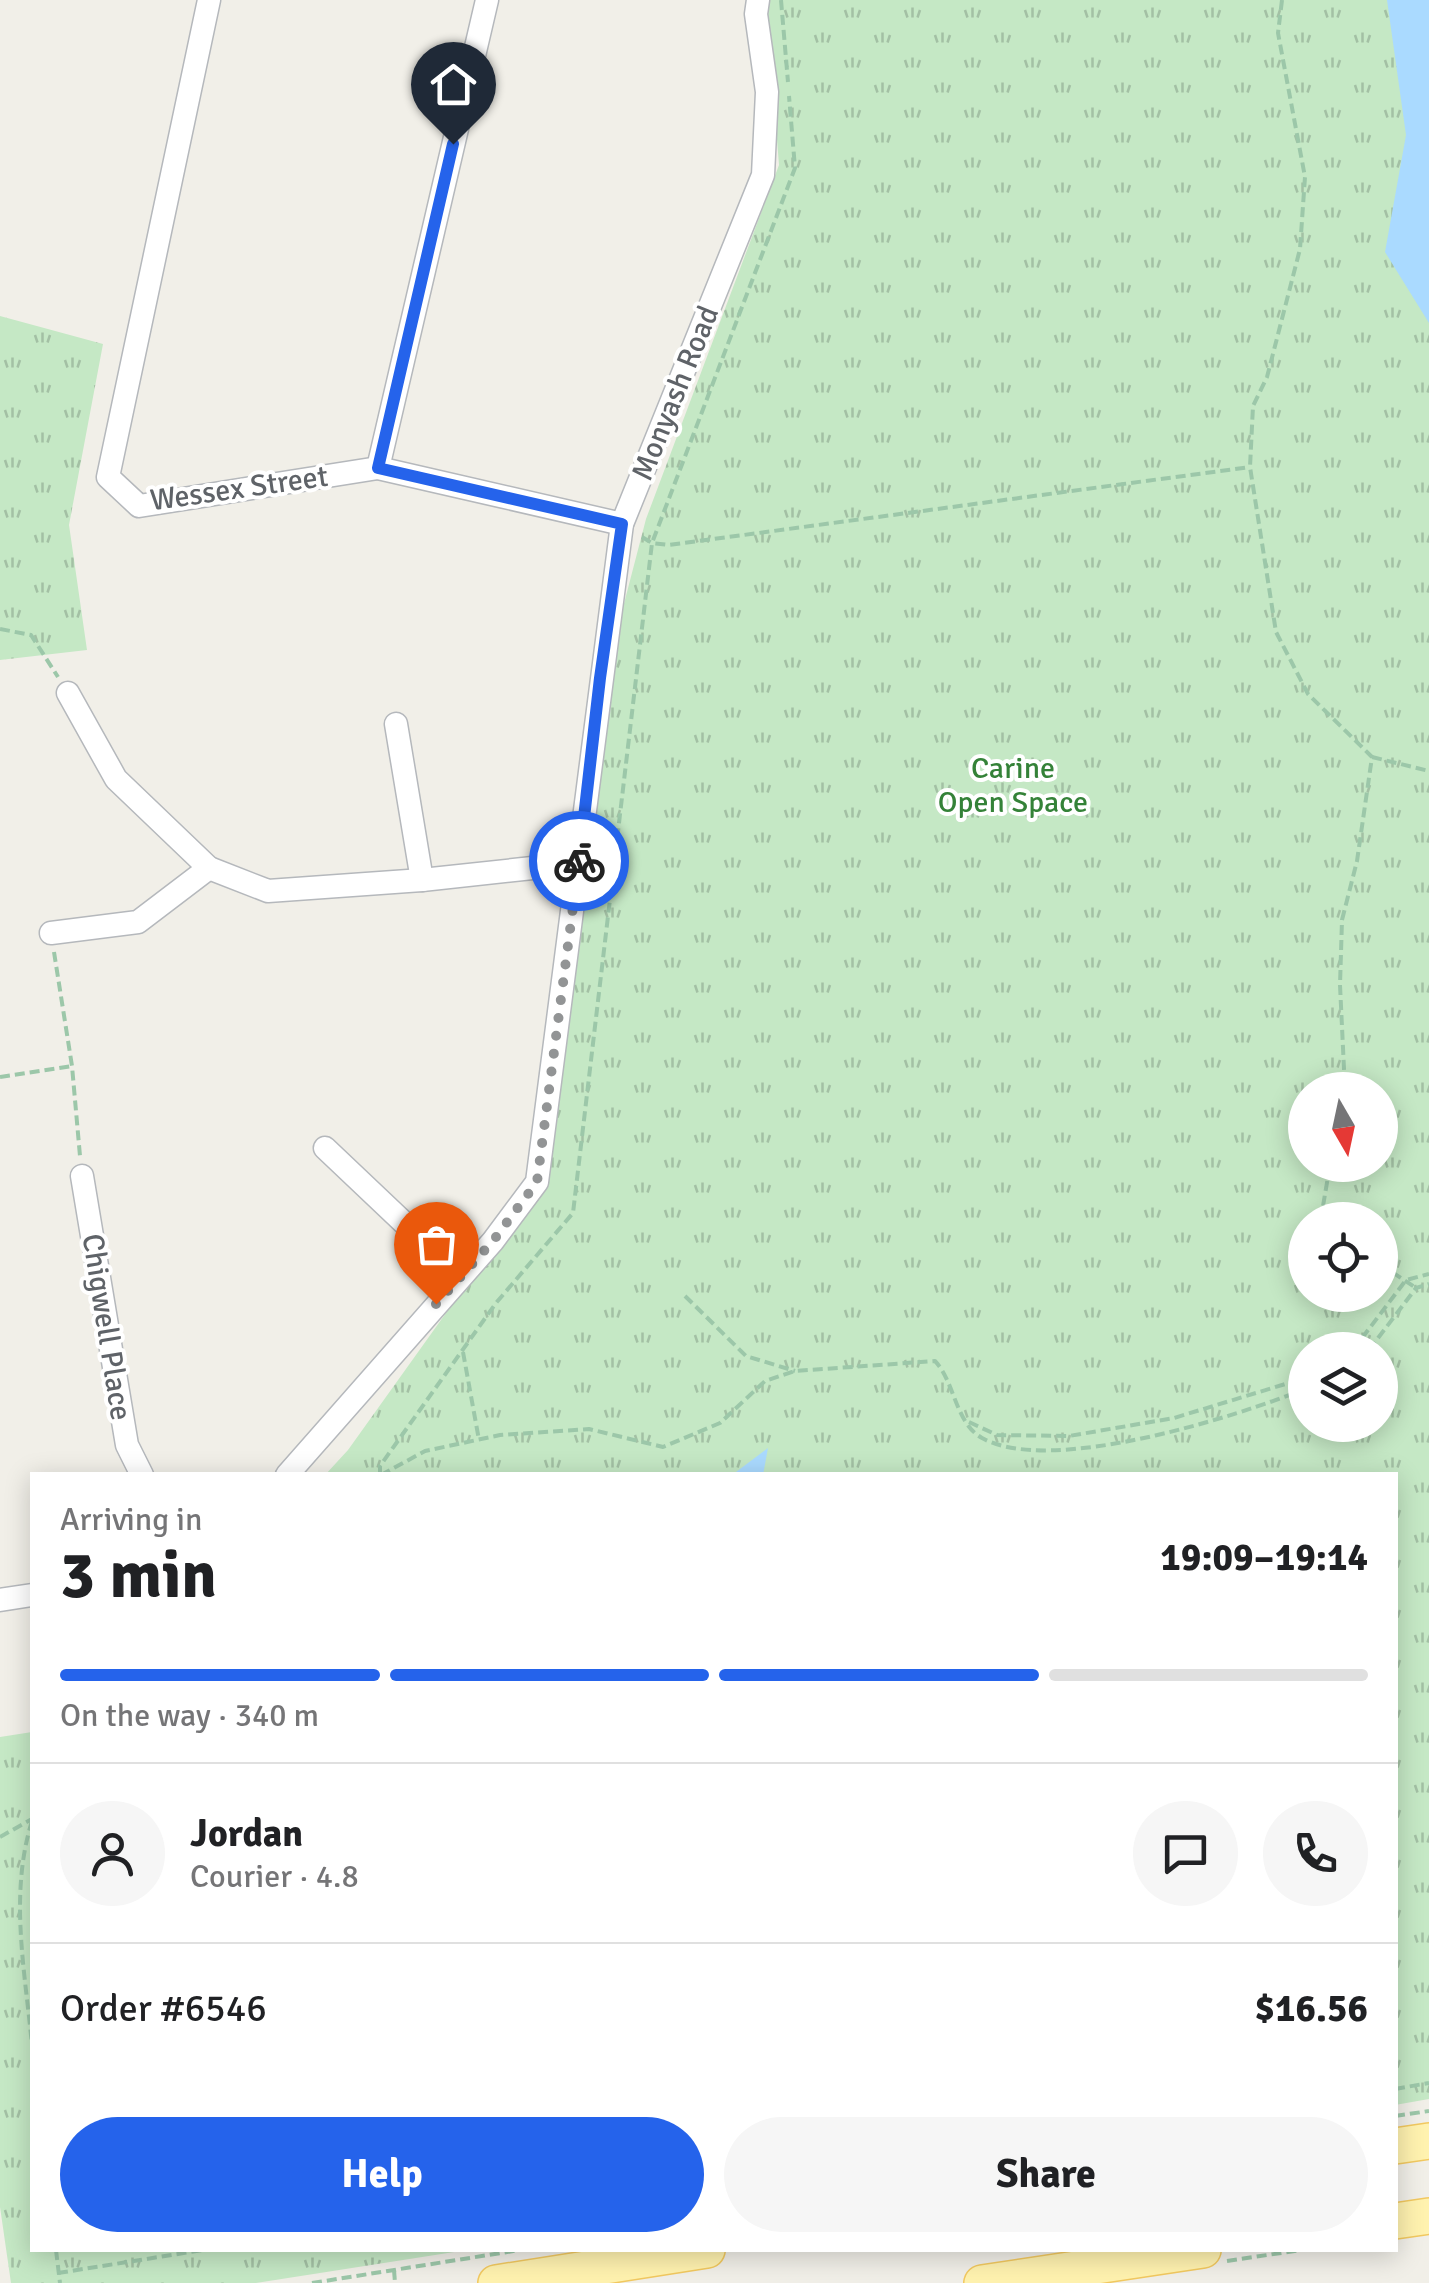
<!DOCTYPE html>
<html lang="en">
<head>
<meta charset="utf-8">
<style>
	body { margin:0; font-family:Signika,sans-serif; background:#f6f6f6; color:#202124; height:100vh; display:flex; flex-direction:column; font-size:38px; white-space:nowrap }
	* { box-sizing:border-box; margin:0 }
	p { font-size:32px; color:#757577 }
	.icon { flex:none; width:55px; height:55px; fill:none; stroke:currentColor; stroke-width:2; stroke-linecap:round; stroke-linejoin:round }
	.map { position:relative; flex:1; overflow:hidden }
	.side { position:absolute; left:30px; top:1472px; width:1368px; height:780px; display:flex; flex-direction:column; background:#fff; border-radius:0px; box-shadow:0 5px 25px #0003 }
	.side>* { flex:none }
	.needle { width:65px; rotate:171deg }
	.tools { position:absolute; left:1288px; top:1072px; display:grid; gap:20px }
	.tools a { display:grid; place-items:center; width:110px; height:110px; border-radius:50%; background:#fff; box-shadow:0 5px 25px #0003; font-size:50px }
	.pin { position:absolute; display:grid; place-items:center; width:85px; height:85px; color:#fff; margin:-102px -42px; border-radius:50% 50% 50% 0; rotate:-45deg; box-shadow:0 0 10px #0007 }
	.pin .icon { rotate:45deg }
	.courier { position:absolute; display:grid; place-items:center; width:100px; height:100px; margin:-50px; border:8px solid #2563eb; border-radius:50%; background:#fff; color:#222; box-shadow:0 2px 12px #0007 }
	.headline em { font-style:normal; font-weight:800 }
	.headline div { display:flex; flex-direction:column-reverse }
	.headline { display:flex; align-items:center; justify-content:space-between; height:170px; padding:0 30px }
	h1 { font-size:65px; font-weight:800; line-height:75px }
	.bar { display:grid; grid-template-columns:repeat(4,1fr); gap:15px 10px; align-content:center; height:120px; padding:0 30px }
	.bar i { height:12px; border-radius:8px; background:#e0e0e0 }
	.bar .on { background:#2563eb }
	.bar p { grid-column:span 4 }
	.line { display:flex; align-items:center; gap:25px; padding:0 30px; border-top:2px solid #e0e0e0 }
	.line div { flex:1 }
	.round { display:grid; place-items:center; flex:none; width:105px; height:105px; border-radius:52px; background:#f6f6f6 }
	.action { display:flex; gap:20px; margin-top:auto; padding:20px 30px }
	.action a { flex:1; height:115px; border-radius:60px; background:#2563eb; color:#fff; font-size:40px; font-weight:800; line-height:115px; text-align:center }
	.action a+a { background:#f6f6f6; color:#202124 }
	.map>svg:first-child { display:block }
</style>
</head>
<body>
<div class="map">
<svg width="1429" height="2283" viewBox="0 0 1429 2283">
	<defs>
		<pattern id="park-tufts" width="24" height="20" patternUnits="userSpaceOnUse" patternTransform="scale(2.5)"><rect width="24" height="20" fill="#c5e8c5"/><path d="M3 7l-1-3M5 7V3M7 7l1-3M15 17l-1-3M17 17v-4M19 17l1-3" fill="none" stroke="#a3c0a4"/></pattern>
	</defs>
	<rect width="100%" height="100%" fill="#f1efe8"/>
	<!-- park -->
	<g fill="url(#park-tufts)" fill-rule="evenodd">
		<path d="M769 0H1429V2099L1395 2105V1475H325L348 1450 544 1176 608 665 646 519 779 165 767 14ZM1305 1090H1380V1165H1305ZM1305 1220H1380V1295H1305ZM1305 1350H1380V1425H1305Z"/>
		<polygon points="0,316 103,344 69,525 87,650 0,660"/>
		<polygon points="32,1732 32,2250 467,2250 256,2283 11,2283 0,2207 0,1737"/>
	</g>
	<!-- water -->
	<g fill="#aadaff">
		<polygon points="1387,0 1429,0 1429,323 1385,252 1406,135"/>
		<polygon points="768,1448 763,1475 732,1475"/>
	</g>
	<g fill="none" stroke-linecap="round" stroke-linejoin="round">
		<!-- minor casing -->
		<g stroke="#b5b8bc" stroke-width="25">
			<g id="minor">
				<polyline points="209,0 108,477 139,506 378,468 622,524"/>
				<polyline points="378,468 487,0"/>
				<polyline points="68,693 116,779 209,868 268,891 422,880 579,863"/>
				<polyline points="396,724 422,880"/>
				<polyline points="51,933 138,922 209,868"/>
				<polyline points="325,1148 460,1276"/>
				<polyline points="82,1176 127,1445 142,1475"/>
				<polyline points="287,1475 493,1241 537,1182 622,524 763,175 767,92 756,14 758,0"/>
				<polyline points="0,1600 32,1595"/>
			</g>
		</g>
		<!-- primary casing -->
		<g stroke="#f2c960" stroke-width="38">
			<g id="primary">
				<polyline points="1395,2146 1429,2141"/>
				<polyline points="1395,2221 1429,2216"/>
				<polyline points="496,2283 707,2250"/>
				<polyline points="982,2283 1203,2250"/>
			</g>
		</g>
		<!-- path -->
		<g stroke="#9cc7a9" stroke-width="4" stroke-dasharray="10 5" stroke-linecap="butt">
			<polyline points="781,0 788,82"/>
			<polyline points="1282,0 1278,33 1305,177 1300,249 1267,377 1253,406 1250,467 1276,632 1308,694 1372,757 1357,861 1342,920 1340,985 1345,1090"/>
			<polyline points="642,537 652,543 669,545 1250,467"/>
			<polyline points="0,629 31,635 58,677"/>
			<polyline points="1372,757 1429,771"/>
			<polyline points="54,952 72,1066 80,1156"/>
			<polyline points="0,1077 72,1066"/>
			<polyline points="1325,1220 1322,1212 1330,1165"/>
			<polyline points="1380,1264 1416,1288"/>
			<polyline points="685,1296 746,1356 795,1371"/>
			<polyline points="1353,1350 1406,1280 1429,1274"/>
			<polyline points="1369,1350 1416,1288 1429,1284"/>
			<polyline points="463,1352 479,1440"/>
			<polyline points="969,1422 997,1435 1069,1436 1174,1418 1305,1378"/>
			<polyline points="380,1475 380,1466 496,1303 573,1213 652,543 795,168 789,96"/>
			<path d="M381 1475 425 1451 500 1435 589 1429 663 1447 720 1423 765 1381 795 1371 935 1361C955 1382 955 1423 982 1438 1050 1476 1235 1417 1305 1389"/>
			<path d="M32 1821C9 1894 25 1971 32 2045"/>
			<polyline points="0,1837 32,1819"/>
			<polyline points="1395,2089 1429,2083"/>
			<polyline points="1395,2116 1429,2111"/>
			<polyline points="56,2250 60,2283"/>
			<polyline points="1227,2261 1301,2250"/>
			<polyline points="394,2270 395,2283"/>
			<polyline points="58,2273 203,2250"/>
			<polyline points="312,2283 520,2250"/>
		</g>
		<!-- minor -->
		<use href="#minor" stroke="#fff" stroke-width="22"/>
		<!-- primary -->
		<use href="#primary" stroke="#fff2af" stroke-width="35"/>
	</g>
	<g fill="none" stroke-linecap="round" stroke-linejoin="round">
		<!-- done -->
		<polyline stroke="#929495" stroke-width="10" stroke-dasharray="0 18" points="436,1304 493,1241 537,1182 579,861"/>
		<!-- route -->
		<polyline stroke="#2563eb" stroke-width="12" points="453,144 378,468 622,524 600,678 579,861"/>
	</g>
	<g text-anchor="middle" stroke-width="8" stroke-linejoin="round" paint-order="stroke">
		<!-- street labels -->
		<g font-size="30" fill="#5f6368" stroke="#fff">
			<text transform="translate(675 393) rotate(-68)" y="10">Monyash Road</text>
			<text transform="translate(239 488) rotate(-8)" y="10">Wessex Street</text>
			<text transform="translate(107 1327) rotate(81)" y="10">Chigwell Place</text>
		</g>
		<!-- park labels -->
		<g font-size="30" fill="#348238" stroke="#fff">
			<text x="1013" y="778">Carine<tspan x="1013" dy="34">Open Space</tspan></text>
		</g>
	</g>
</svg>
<div class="tools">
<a><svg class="needle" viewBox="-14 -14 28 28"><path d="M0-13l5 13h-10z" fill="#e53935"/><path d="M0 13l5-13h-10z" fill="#757577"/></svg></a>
<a><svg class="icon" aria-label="locate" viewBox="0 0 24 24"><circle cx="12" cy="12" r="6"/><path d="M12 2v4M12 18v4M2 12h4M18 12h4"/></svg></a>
<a><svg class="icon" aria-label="layers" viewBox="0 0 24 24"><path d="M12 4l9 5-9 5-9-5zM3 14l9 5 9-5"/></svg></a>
</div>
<div class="pin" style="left:436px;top:1304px;background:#ea580c"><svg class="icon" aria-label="bag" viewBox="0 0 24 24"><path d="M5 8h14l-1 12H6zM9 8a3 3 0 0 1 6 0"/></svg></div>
<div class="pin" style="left:453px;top:144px;background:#1f2937"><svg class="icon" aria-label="home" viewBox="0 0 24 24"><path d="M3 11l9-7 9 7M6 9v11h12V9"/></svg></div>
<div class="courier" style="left:579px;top:861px"><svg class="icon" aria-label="bike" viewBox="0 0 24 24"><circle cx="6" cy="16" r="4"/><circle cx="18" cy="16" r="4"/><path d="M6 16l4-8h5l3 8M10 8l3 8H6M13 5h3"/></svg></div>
<section class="side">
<div class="headline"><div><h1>3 min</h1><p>Arriving in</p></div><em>19:09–19:14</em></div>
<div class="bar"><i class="on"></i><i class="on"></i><i class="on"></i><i></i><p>On the way · 340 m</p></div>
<div class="line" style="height:180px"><a class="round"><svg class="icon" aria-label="person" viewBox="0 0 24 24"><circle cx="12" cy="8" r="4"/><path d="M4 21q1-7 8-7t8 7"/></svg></a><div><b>Jordan</b><p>Courier · 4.8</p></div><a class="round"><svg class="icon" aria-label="chat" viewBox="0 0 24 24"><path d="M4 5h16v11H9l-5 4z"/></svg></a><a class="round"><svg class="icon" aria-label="phone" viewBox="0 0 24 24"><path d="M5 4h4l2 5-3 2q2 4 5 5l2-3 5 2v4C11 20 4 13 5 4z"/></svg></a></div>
<div class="line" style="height:130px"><div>Order #6546</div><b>$16.56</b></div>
<div class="action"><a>Help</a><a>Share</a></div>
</section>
</div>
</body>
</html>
